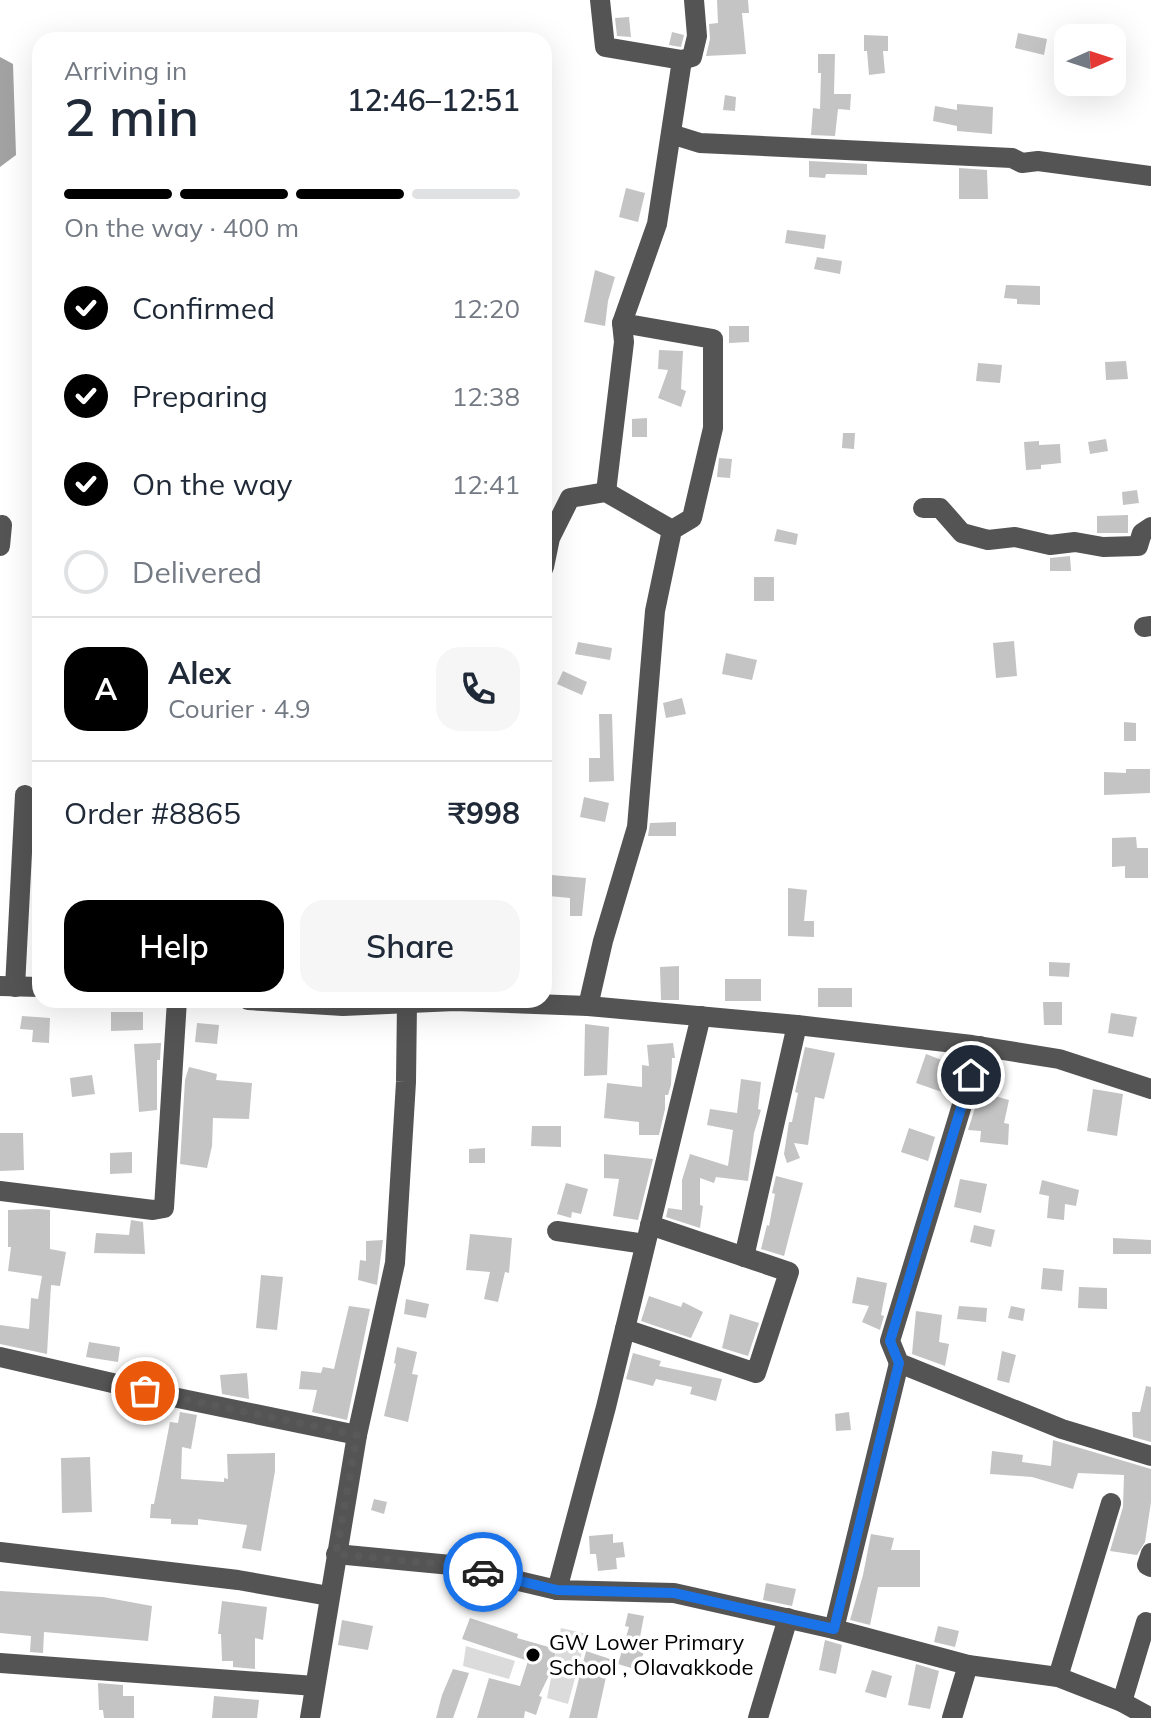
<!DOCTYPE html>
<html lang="en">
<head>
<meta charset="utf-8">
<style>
	body { margin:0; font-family:Mulish,sans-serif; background:#f6f6f7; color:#1f2937; height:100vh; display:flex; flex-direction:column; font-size:30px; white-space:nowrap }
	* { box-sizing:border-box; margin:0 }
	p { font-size:26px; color:#747a83 }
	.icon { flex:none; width:44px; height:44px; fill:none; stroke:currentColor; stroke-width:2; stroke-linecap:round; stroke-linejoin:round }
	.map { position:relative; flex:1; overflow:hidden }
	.sheet { position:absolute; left:32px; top:32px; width:520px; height:976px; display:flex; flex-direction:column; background:#fff; border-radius:24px; box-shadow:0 8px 32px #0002 }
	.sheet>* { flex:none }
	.needle { width:52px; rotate:87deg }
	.buttons { position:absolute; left:1054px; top:24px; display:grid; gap:16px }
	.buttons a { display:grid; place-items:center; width:72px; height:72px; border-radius:16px; background:#fff; box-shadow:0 8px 32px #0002; font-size:40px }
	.pin { position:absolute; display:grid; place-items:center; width:68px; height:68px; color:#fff; margin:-34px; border:4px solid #fff; border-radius:50%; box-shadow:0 2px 8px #0007 }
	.courier { position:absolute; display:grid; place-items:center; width:80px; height:80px; margin:-40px; border:6px solid #1a73e8; border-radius:50%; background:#fff; color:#222; box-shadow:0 2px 10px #0007 }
	.head em { font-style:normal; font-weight:600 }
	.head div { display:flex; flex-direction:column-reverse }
	.head { display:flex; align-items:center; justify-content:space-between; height:136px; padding:0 32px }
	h1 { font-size:52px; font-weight:600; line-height:60px }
	.bar { display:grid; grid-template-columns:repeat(4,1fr); gap:12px 8px; align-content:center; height:96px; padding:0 32px }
	.bar i { height:10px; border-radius:6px; background:#e0e1e3 }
	.bar .on { background:#000 }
	.bar p { grid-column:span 4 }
	.line { display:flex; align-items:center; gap:20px; padding:0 32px; border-top:2px solid #e0e1e3 }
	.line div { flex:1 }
	.round { display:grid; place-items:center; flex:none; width:84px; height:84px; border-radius:24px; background:#f6f6f7 }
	ol { padding:0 32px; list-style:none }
	li { display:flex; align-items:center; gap:24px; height:88px }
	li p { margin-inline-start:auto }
	li .icon { padding:8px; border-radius:50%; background:#000; color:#fff; stroke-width:4 }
	li:last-child { color:#747a83 }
	li i { width:44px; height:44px; border:4px solid #e0e1e3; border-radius:50% }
	.action { display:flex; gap:16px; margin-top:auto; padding:16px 32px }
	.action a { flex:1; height:92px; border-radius:24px; background:#000; color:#fff; font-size:32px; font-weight:600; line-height:92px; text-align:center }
	.action a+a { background:#f6f6f7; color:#1f2937 }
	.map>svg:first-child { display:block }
</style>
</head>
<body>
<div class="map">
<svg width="1151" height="1718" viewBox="0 0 1151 1718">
	<rect width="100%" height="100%" fill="#fff"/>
	<!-- green -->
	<g fill="#dbdbdb">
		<polygon points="561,1628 587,1634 568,1704 547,1698"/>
		<polygon points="466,1646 515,1661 509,1679 463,1666"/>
	</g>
	<!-- water -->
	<polygon fill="#a2a2a2" points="0,57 13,64 16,155 0,167"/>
	<!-- building -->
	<g fill="#c4c4c4">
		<polygon points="717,0 748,0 749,13 742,13 746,54 706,56 710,39 709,24 718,23"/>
		<polygon points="629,17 631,37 617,36 615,18"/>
		<polygon points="672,32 684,35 681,47 669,45"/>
		<polygon points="1018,33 1047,39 1044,55 1015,48"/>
		<polygon points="864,35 888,36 888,51 883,51 885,73 869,75 867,51 864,51"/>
		<polygon points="818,54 835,54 834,94 851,94 850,110 838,109 835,136 811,135 813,108 820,109 821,73 818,73"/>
		<polygon points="725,95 736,97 735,111 723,110"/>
		<polygon points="957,104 993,107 992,134 957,131 957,126 933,121 935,106 957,110"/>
		<polygon points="809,161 867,164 867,175 826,174 825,178 809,177"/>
		<polygon points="959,168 987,170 988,199 959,199"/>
		<polygon points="626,188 645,193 638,222 619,217"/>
		<polygon points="787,230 826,235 824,249 785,243"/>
		<polygon points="817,257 842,261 840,274 814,269"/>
		<polygon points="595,270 615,277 608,301 605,326 584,322"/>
		<polygon points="1006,285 1040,286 1040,305 1017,304 1017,299 1004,298"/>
		<polygon points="729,326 749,326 749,342 729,343"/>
		<polygon points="659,350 683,351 681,389 686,391 681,407 658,398 668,370 658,369"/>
		<polygon points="1126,361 1128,379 1106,380 1105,362"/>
		<polygon points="978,363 1002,365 1000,383 976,381"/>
		<polygon points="647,418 647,437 632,437 632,419"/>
		<polygon points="843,433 855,433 854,449 842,448"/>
		<polygon points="1106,439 1108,451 1090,454 1088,442"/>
		<polygon points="1039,441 1039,445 1060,444 1061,463 1041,465 1041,469 1026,470 1024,442"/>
		<polygon points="719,458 732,459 730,478 717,477"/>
		<polygon points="1137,490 1139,503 1123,505 1122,492"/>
		<polygon points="1128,515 1128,533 1097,533 1097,516"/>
		<polygon points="777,529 798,534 796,545 774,541"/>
		<polygon points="1070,556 1071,571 1050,571 1050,558"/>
		<rect x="754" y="577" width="20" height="24"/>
		<polygon points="1014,641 1017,676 996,678 993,643"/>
		<polygon points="578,642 612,648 610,660 575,654"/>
		<polygon points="726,653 757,660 752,680 722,674"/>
		<polygon points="563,671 587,682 582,695 557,684"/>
		<polygon points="682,698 686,714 666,718 663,703"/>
		<polygon points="599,714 612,714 614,781 589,782 589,758 600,758"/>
		<polygon points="1124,722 1136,723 1136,741 1124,741"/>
		<polygon points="1126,769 1150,769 1150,793 1104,795 1104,772 1126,773"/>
		<polygon points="584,797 609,803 605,822 580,817"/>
		<polygon points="676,822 676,836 648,836 650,823"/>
		<polygon points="1136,837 1137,848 1148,848 1148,878 1125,878 1125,866 1112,867 1112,838"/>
		<polygon points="551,875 586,878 582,916 570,916 570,898 549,896"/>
		<polygon points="788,888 807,890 804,921 814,921 814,937 788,936"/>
		<polygon points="1049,962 1070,963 1069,977 1049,976"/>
		<polygon points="679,966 679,1000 661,1000 660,967"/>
		<rect x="725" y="979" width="36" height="22"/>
		<rect x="818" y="988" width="34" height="19"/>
		<polygon points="1043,1002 1062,1002 1062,1025 1044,1025"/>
		<polygon points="111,1012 143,1012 143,1030 111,1031"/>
		<polygon points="1111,1013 1137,1017 1133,1037 1108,1033"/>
		<polygon points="22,1016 50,1018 49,1043 32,1042 33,1030 20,1029"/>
		<polygon points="197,1023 219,1025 217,1044 195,1042"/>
		<polygon points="585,1024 609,1027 607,1075 584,1076"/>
		<polygon points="161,1043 160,1060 157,1060 157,1110 139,1112 134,1044"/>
		<polygon points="673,1043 675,1058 672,1058 671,1085 668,1095 665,1095 665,1109 659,1135 639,1135 639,1122 604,1118 607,1083 642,1087 642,1065 649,1066 647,1045"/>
		<polygon points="805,1047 835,1053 824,1099 815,1097 808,1145 794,1143 800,1158 787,1163 784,1154 789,1122 792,1122 798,1093 795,1092"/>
		<polygon points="926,1054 952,1064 942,1092 916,1083"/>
		<polygon points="189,1067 217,1074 216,1080 252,1083 249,1119 213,1118 212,1146 207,1168 180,1164 185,1080"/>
		<polygon points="92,1075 95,1094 72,1097 70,1078"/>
		<polygon points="741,1079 761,1082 758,1109 761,1110 754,1133 748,1181 716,1177 714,1183 700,1178 700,1205 703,1206 700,1228 666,1217 668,1208 682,1210 682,1180 690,1154 728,1166 733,1130 707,1125 710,1109 737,1113"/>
		<polygon points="1093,1089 1123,1094 1117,1136 1087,1131"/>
		<polygon points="980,1092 1009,1100 1004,1123 1009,1124 1008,1145 980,1142 981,1131 968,1130"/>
		<polygon points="532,1126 561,1126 561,1147 531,1146"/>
		<polygon points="909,1128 935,1137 928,1161 901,1152"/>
		<polygon points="0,1133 23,1133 24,1170 0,1171"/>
		<polygon points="485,1148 485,1163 469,1163 469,1149"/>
		<polygon points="132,1152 132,1173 110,1174 110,1153"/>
		<polygon points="604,1154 653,1159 638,1220 613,1216 619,1179 604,1178"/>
		<polygon points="776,1176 803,1183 784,1256 761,1249 767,1225 769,1226 775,1194 772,1193"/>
		<polygon points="960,1179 987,1184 981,1213 954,1207"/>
		<polygon points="1042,1180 1079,1190 1076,1206 1065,1204 1064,1220 1047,1218 1049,1196 1039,1194"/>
		<polygon points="566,1183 588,1189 581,1214 572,1212 571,1218 557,1214"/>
		<polygon points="38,1209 50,1210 50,1249 66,1252 60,1286 51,1285 47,1354 0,1344 0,1325 29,1329 31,1298 38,1299 42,1276 8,1271 11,1247 8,1247 8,1210"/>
		<polygon points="131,1220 143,1222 145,1254 94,1253 96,1233 129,1235"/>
		<polygon points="974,1225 995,1230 991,1247 970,1242"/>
		<polygon points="470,1234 512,1238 509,1273 505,1272 498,1302 484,1299 490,1272 466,1270"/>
		<polygon points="1113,1238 1151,1240 1151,1254 1113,1254"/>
		<polygon points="383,1240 377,1285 358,1280 360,1260 366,1261 366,1241"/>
		<polygon points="1043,1268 1064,1270 1062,1291 1041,1289"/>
		<polygon points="261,1275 283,1277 277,1330 256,1328"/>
		<polygon points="857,1277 887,1283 881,1315 884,1316 880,1330 862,1322 869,1306 852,1303"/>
		<polygon points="1079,1287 1107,1288 1107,1309 1078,1308"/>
		<polygon points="649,1296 681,1307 683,1302 703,1312 691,1338 641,1321"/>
		<polygon points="406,1299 429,1304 426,1318 404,1314"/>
		<polygon points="349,1306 370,1309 347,1420 312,1412 317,1390 299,1389 301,1371 321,1373 323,1367 334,1369"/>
		<polygon points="959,1306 987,1308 986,1322 957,1319"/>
		<polygon points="1011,1306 1025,1309 1023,1321 1008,1318"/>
		<polygon points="916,1311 942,1315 939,1342 949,1344 945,1366 912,1354"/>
		<polygon points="730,1314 759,1323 748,1356 722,1348"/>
		<polygon points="89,1342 120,1347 118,1362 86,1357"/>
		<polygon points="397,1347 417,1352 412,1374 418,1375 408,1422 384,1416 396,1364 394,1363"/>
		<polygon points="1002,1351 1016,1355 1009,1383 997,1380"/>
		<polygon points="633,1353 661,1361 659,1366 722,1379 716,1401 690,1394 692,1387 656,1379 653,1386 626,1379"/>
		<polygon points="247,1373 249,1399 222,1394 220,1375"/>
		<polygon points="1146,1386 1151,1387 1151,1442 1133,1437 1132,1412 1140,1412"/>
		<polygon points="180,1412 197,1415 191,1449 182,1447 181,1479 224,1482 224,1478 228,1479 227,1454 275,1453 275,1471 261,1551 242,1548 247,1525 198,1519 198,1525 171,1524 171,1519 150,1518 151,1504 154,1504 170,1422 178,1423"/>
		<polygon points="849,1412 851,1430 836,1431 835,1414"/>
		<polygon points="1053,1440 1151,1469 1151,1502 1145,1542 1137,1555 1110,1551 1123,1507 1124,1475 1078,1473 1073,1489 1032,1477 990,1474 992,1451 1023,1455 1022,1462 1051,1466"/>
		<polygon points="90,1457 92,1512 62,1513 61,1458"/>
		<polygon points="374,1499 387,1502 384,1514 371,1510"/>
		<polygon points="613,1534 613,1543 623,1542 625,1557 616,1558 617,1569 598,1571 596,1554 590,1554 589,1536"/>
		<polygon points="871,1534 894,1538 891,1550 920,1550 920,1587 878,1587 870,1625 850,1620 863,1575"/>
		<polygon points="766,1583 796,1589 792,1606 763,1600"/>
		<polygon points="0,1591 103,1597 152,1606 148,1641 44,1632 43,1653 30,1652 31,1636 0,1633"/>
		<polygon points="222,1601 267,1607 263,1640 255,1638 255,1669 233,1667 233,1661 222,1661 221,1634 218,1634"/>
		<polygon points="628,1613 644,1616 640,1637 648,1639 638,1670 618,1664 629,1627 625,1626"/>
		<polygon points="470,1618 518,1634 517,1638 556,1649 554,1665 539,1696 542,1697 536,1715 525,1711 524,1718 477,1718 489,1678 520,1686 528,1661 462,1639"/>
		<polygon points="342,1620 373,1626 368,1650 338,1645"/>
		<polygon points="938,1626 959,1631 955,1647 934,1642"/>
		<polygon points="825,1640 842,1645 836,1674 819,1670"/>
		<polygon points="586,1651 610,1659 597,1718 569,1718"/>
		<polygon points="916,1664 939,1671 930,1709 908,1705"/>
		<polygon points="453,1669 469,1673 453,1718 436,1718 442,1695"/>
		<polygon points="872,1670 892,1676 886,1698 865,1692"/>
		<polygon points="98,1683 123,1685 123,1696 134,1696 134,1718 104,1718 103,1710 99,1710"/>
		<polygon points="214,1696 259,1700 257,1718 212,1718"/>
	</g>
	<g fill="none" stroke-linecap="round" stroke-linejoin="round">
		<!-- minor -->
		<g stroke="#545454" stroke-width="20">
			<polyline points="682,60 692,57 697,36 694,0"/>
			<polyline points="671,134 700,143 1012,158 1022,163 1038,161 1151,176"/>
			<polyline points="606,492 624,342 622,323"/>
			<polyline points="923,508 940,508 962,533 988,540 1015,537 1050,545 1075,542 1103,547 1138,546 1142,533 1151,527"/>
			<polyline points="0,546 2,525"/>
			<polyline points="544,567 550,538 570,498 606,492 672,530"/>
			<polyline points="1144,627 1151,626"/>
			<polyline points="0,986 40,987"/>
			<polyline points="15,987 25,795"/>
			<polyline points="248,1000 343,1006 455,1001 588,1006 797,1025 972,1045 1059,1059 1151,1089"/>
			<polyline points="588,1006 603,941 637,827 655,611 672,530 692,518 713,428 713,339 622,323 657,224 682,60 605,47 600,0"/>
			<polyline points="701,1016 606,1407 557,1590 674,1593 834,1629 968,1665 952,1718"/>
			<polyline points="980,1046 890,1341 899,1363 1062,1429 1151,1456"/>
			<polyline points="0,1191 153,1210 164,1208 177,1000"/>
			<polyline points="557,1231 645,1244"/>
			<polyline points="744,1257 797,1025"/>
			<polyline points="625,1329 756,1373 789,1272 650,1225"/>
			<polyline points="0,1357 173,1397 357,1435 395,1263 406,1082 407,1003"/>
			<polyline points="0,1552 238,1580 329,1596"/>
			<polyline points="1151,1553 1147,1565 1151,1567"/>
			<polyline points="336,1554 451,1565 557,1590"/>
			<polyline points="834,1629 899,1363"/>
			<polyline points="0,1663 315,1686"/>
			<polyline points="968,1665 1058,1677 1122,1702 1151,1718"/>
			<polyline points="1058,1677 1111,1503"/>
			<polyline points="1122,1702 1146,1622"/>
			<polyline points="310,1718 357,1435"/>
			<polyline points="758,1718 788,1618"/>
		</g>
	</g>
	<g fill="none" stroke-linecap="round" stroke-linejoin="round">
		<!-- done -->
		<polyline stroke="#595959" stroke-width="8" stroke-dasharray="0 14.4" points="145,1391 357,1435 336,1554 451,1565 483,1572"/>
		<!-- route -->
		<polyline stroke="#1a73e8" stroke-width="10" points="483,1572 557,1590 674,1593 834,1629 899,1363 890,1341 971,1075"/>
	</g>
	<!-- markers -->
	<circle fill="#000" stroke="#fff" stroke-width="3" cx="533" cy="1655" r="8"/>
	<g text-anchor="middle" stroke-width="7" stroke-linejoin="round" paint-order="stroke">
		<!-- poi labels -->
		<g font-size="22" fill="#000" stroke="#fff" text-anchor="start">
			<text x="549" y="1650">GW Lower Primary<tspan x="549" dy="25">School , Olavakkode</tspan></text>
		</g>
	</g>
</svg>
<div class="buttons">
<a><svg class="needle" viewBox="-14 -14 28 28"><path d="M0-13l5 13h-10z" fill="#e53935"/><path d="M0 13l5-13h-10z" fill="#747a83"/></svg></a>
</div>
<div class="pin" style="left:145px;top:1391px;background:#ea580c"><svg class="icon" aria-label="bag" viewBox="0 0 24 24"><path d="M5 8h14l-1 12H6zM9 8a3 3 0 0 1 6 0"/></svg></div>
<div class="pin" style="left:971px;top:1075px;background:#1f2937"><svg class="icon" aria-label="home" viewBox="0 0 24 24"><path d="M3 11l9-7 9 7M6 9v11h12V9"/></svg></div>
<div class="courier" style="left:483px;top:1572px"><svg class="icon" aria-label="car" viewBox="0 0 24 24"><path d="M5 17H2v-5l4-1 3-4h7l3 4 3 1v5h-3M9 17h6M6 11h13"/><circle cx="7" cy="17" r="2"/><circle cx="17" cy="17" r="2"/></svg></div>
<section class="sheet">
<div class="head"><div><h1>2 min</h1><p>Arriving in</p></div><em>12:46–12:51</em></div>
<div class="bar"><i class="on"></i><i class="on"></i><i class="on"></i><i></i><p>On the way · 400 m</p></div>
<ol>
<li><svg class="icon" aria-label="check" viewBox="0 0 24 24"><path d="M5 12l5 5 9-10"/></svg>Confirmed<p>12:20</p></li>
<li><svg class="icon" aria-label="check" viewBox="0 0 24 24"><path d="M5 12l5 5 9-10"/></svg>Preparing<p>12:38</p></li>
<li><svg class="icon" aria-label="check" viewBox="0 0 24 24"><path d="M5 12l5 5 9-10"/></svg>On the way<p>12:41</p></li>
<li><i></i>Delivered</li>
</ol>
<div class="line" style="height:144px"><b class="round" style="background:#000;color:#fff">A</b><div><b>Alex</b><p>Courier · 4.9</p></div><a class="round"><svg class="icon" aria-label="phone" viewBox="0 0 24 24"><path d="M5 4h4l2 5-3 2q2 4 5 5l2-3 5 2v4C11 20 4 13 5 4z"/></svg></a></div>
<div class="line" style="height:104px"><div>Order #8865</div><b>₹998</b></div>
<div class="action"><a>Help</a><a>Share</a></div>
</section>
</div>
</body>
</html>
